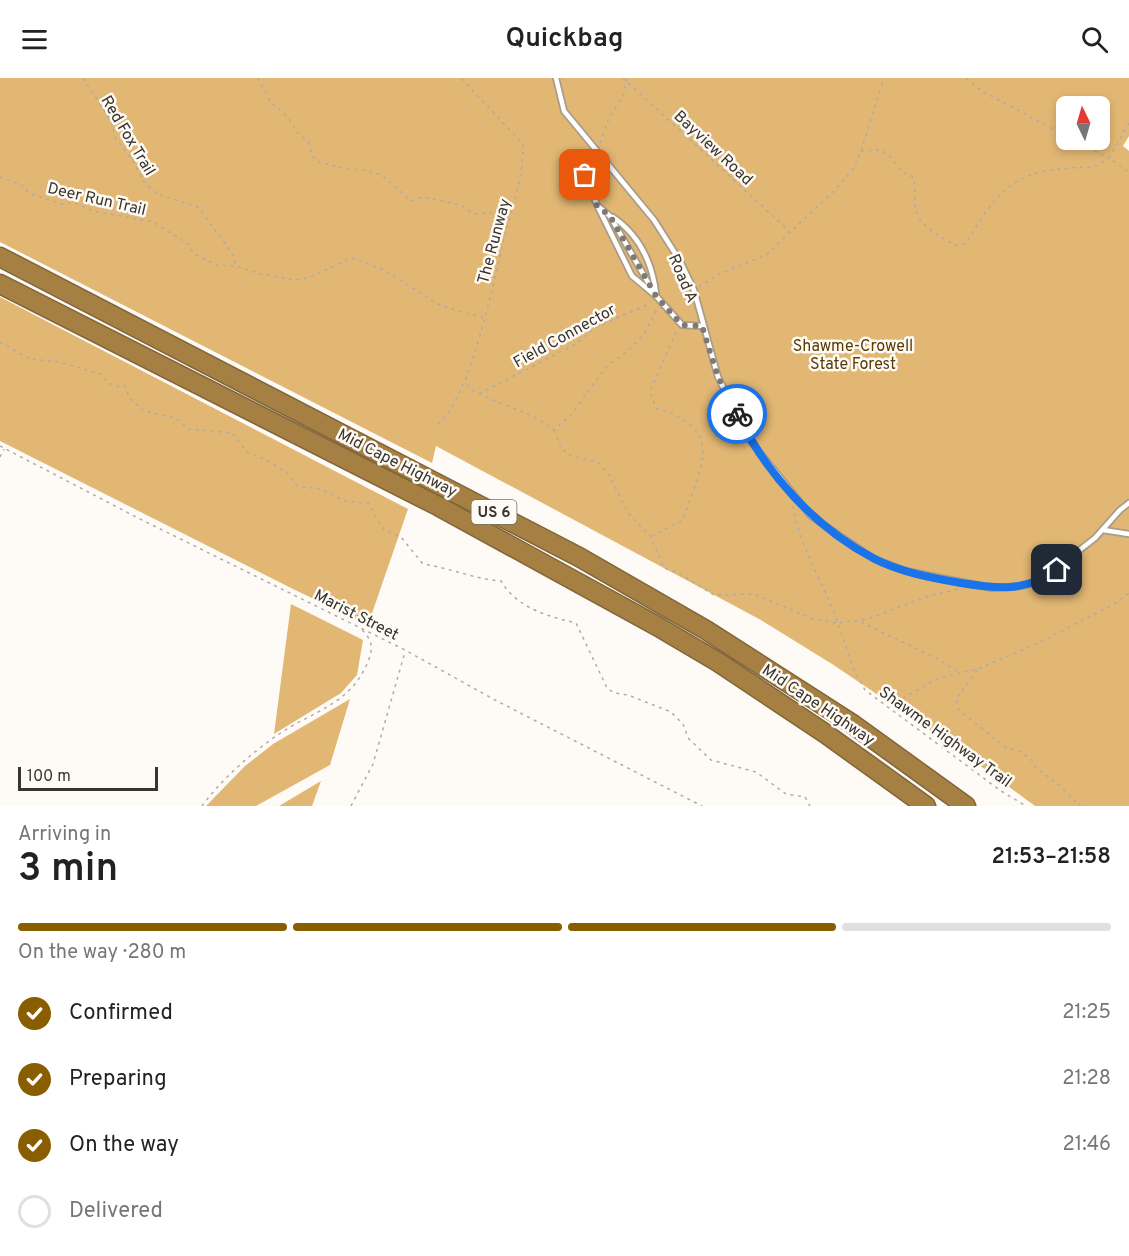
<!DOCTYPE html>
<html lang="en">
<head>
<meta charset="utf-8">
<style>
	body { margin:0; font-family:Overpass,sans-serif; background:#f2f2f2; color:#222; height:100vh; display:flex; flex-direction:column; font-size:22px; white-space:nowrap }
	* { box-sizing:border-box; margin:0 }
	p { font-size:20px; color:#767676 }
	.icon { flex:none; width:33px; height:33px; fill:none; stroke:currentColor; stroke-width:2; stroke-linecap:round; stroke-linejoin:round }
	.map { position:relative; height:728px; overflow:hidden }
	.sheet { display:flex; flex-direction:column; background:#fff; flex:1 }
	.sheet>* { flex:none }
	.needle { width:39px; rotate:355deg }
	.fabs { position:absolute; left:1056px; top:18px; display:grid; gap:12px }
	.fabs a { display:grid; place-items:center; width:54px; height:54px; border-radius:9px; background:#fff; box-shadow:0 3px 9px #0003; font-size:30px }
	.scale { position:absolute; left:18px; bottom:15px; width:140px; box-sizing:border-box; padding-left:6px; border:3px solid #39342c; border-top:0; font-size:16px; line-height:21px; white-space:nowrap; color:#39342c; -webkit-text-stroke:4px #fefbf7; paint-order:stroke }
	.pin { position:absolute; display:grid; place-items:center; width:51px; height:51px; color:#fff; margin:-26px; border-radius:12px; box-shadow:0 3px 9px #0006 }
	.courier { position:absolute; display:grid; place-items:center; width:60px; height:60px; margin:-30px; border:4px solid #1a73e8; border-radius:50%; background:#fff; color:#222; box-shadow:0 2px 8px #0007 }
	.head em { font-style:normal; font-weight:600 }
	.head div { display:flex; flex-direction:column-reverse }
	.head { display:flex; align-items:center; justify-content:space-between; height:102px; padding:0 18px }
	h1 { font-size:39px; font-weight:600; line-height:45px }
	.bar { display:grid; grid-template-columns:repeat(4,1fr); gap:9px 6px; align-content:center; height:72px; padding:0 18px }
	.bar i { height:8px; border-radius:4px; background:#e0e0e0 }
	.bar .selected { background:#895e00 }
	.bar p { grid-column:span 4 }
	ol { padding:0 18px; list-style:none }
	li { display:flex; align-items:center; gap:18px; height:66px }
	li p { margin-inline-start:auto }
	li .icon { padding:6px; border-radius:50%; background:#895e00; color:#fff; stroke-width:4 }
	li:last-child { color:#767676 }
	li i { width:33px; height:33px; border:3px solid #e0e0e0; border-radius:50% }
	header { display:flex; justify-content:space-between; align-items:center; height:78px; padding:0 18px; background:#fff; font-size:27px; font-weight:600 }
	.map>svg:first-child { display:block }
</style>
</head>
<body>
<header><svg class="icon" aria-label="menu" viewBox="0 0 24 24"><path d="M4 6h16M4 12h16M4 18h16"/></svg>Quickbag<svg class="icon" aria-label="search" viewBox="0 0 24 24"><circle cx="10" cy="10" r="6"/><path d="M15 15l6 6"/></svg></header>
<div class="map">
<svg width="1129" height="728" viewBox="0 0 1129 728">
	<rect width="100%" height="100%" fill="#fefbf7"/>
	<!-- forest -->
	<g fill="#e2b774" fill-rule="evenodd">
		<path d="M0 0H1129V58L1123 68 1129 73V728H1035L942 660 832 586 759 541 436 368 432 385 0 164ZM1066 28H1100V62H1066Z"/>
		<polygon points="0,219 408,431 368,547 293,511 0,363"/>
		<polygon points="291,526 363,562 357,597 341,615 274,656"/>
		<polygon points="350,621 330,687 256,728 206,728 245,688 273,666"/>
		<polygon points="321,703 312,728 279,728"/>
	</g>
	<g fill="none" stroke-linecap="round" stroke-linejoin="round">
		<!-- lane casing -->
		<g stroke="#a99c88" stroke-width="8">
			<g id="lane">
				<polyline points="556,0 564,33 654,142 680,183 694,212 718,299 749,361 811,438 874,481 906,493 992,510 1022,508 1040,503 1095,460 1120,432 1129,425"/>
				<polyline points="596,74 587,86 585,97 597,127 632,198 656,218 682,247 702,248"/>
				<polyline points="599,129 610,138 654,215"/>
				<path d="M613 139C639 157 652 184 656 215"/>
				<polyline points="1103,452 1129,456"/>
			</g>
		</g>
		<!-- highway casing -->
		<g stroke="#80653a" stroke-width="21">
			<g id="highway">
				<polyline points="0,179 579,479 706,552 851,645 966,728"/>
				<polyline points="0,206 438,428 657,548 718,584 826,656 926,728"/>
			</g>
		</g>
		<!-- path -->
		<g stroke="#afaba5" stroke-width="1.5" stroke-dasharray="3 4.5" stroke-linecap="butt">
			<polyline points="83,0 111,43 116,61 132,81 144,104 157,116 198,129 234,178 235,187"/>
			<polyline points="258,0 271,25 288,39 297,54 308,64 313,79 319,84 346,91 366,92 383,98 411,123 423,119 461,127 474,136 502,134 510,137"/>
			<polyline points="623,0 789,153"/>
			<polyline points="966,0 982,13 1066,58"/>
			<polyline points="1129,45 1109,80 1129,94"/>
			<polyline points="600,65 609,40 623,18 627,0"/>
			<path d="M861 73 881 72 890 78 901 93 913 99C916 109 914 119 915 129 918 149 942 160 958 168L966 165C996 117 1008 94 1070 90 1087 89 1095 91 1109 80L1074 62"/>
			<polyline points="0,99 22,107 28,115 62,126 75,125 93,133 153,144 188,166 193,175 216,187 236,188 257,195 295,202 310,199 352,180 384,192 438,226 461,234 483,239"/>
			<polyline points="699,209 717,197 766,177 835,112 854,90 861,73 884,0"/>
			<path d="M0 264 30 281 59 284 101 296C107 305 113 310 125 308L129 320 144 333 175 340 189 351 232 355 248 375 265 381 287 395 297 408 321 411 345 423 368 425 384 452 401 459 423 486C450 490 474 501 501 503 517 530 547 538 576 545L607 610 614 615 628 617 671 634 683 646 688 660 711 682 756 694 786 716 805 719 810 728"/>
			<path d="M466 299 469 310C497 327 530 332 554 352L571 337 606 289 629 272 644 256 657 231"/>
			<polyline points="479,316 576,266 594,250 651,225"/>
			<path d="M438 346C470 320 493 207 503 165 511 132 524 99 523 66L461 0"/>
			<polyline points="554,352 561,370 571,378 598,384 609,397 628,435 651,459 664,490 679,495 714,517 754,516 813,541 838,545 853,590 865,612 1001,713 1026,728"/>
			<polyline points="0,368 138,440 405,572 495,622 702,728"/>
			<polyline points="0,379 4,371"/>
			<path d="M793 428C798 465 825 508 838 545L868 541 928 518 959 511"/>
			<path d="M652 458 683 442C701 387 727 352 656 330L650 313 677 252"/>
			<polyline points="861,544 936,580 958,594"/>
			<polyline points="977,592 956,621 959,632 1005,669 1019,673 1031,681 1036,690 1059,707 1080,728"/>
			<polyline points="890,628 938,600 978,591 1036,566 1114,526 1129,515"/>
			<path d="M202 728C222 701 251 675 279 656 313 633 349 627 367 586 374 570 373 562 360 550"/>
			<polyline points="351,728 373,686 405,574"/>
		</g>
		<!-- lane -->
		<use href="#lane" stroke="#fff" stroke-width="4.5"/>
		<!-- highway -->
		<use href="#highway" stroke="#a68042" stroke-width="18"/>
	</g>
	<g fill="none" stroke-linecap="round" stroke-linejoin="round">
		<!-- done -->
		<polyline stroke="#7e7a73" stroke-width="6" stroke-dasharray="0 10.8" points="585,97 597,128 610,138 656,218 682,247 702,248 718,299 737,336"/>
		<!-- route -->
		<path stroke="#1a73e8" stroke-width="8" d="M737 336C766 395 814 449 873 480 899 494 932 500 961 505 999 511 1024 514 1057 492"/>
	</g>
	<g text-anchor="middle" stroke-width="5" stroke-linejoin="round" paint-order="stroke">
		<!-- shield labels -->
		<rect fill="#fefbf7" stroke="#747069" stroke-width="1.5" x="471.5" y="422" width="45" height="24" rx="4.5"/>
		<g font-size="15" font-weight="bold" fill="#39342c">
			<text x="494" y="439">US 6</text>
		</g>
		<!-- street labels -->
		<g font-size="16" fill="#39342c" stroke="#fefbf7">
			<text transform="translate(129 57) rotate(59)" y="6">Red Fox Trail</text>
			<text transform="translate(714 69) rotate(43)" y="6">Bayview Road</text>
			<text transform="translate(97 120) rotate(13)" y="6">Deer Run Trail</text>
			<text transform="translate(493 163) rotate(-75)" y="6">The Runway</text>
			<text transform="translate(684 200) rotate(67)" y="6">Road A</text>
			<text transform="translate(564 257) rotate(-29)" y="6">Field Connector</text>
			<text transform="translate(398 384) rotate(27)" y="6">Mid Cape Highway</text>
			<text transform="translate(357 536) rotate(27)" y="6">Marist Street</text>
			<text transform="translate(819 626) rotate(34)" y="6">Mid Cape Highway</text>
			<text transform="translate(946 658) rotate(36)" y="6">Shawme Highway Trail</text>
		</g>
		<!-- park labels -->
		<g font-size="16" fill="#583c02" stroke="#fefbf7">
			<text x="853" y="273">Shawme-Crowell<tspan x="853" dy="18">State Forest</tspan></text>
		</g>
	</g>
</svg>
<div class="fabs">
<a><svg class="needle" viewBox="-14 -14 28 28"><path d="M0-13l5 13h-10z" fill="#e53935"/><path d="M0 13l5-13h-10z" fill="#767676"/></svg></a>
</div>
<div class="scale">100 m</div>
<div class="pin" style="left:585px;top:97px;background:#ea580c"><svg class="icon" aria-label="bag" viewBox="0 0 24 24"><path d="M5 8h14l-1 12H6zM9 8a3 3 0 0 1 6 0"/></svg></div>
<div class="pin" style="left:1057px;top:492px;background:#1f2937"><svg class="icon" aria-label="home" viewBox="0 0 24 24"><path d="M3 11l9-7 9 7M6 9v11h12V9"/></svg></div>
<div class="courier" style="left:737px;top:336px"><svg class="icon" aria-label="bike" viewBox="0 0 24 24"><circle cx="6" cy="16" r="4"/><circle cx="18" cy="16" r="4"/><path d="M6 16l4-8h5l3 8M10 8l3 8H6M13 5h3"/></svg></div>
</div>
<section class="sheet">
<div class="head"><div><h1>3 min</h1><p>Arriving in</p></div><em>21:53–21:58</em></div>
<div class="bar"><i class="selected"></i><i class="selected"></i><i class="selected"></i><i></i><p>On the way · 280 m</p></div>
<ol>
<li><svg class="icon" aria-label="check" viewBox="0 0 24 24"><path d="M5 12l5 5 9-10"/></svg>Confirmed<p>21:25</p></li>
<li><svg class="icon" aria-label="check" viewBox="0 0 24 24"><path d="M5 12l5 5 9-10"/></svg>Preparing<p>21:28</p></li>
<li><svg class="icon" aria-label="check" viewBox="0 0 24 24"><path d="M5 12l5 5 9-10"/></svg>On the way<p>21:46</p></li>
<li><i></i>Delivered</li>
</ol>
</section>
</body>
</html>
